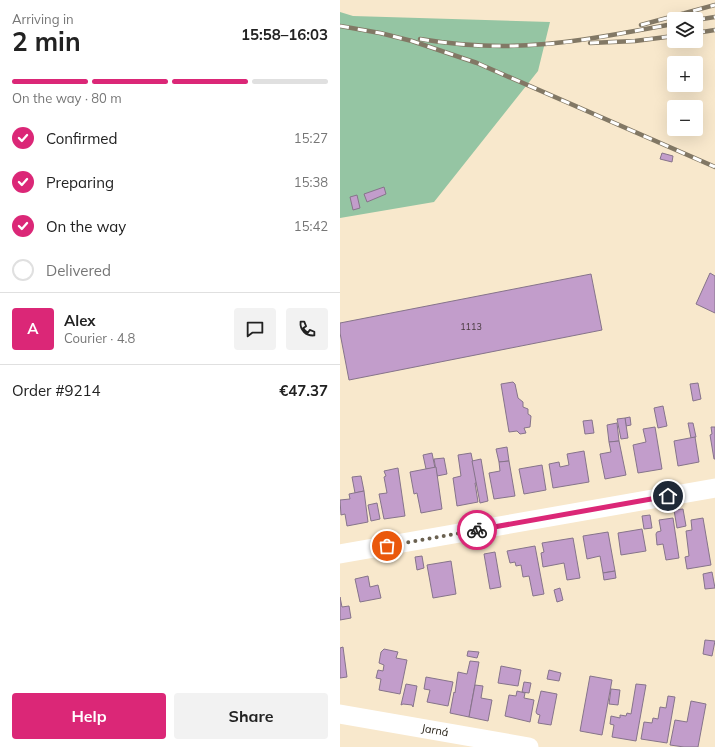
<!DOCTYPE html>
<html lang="en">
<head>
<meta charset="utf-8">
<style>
	body { margin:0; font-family:Mulish,sans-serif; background:#f2f2f2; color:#222; height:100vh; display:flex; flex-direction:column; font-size:15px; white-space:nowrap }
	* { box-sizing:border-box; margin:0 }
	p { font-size:13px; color:#767676 }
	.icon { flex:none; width:22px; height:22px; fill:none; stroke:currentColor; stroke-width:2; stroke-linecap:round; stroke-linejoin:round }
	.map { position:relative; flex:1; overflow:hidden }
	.drawer { display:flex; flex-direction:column; background:#fff; width:340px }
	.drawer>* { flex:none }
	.tools { position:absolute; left:327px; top:12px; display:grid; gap:8px }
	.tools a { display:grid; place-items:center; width:36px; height:36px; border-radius:4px; background:#fff; box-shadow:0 4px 16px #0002; font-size:20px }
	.pin { position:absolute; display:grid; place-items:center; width:34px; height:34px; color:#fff; margin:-17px; border:2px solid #fff; border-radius:50%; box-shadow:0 1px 4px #0007 }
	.courier { position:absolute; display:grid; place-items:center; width:40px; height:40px; margin:-20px; border:3px solid #db2777; border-radius:50%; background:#fff; color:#222; box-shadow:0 1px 5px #0007 }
	.head em { font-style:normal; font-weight:700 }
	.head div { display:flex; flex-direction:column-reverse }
	.head { display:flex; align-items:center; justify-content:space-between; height:68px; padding:0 12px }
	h1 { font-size:26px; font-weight:700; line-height:30px }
	.bar { display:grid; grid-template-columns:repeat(4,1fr); gap:6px 4px; align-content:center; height:48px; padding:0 12px }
	.bar i { height:5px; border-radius:3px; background:#e0e0e0 }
	.bar .on { background:#db2777 }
	.bar p { grid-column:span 4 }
	.line { display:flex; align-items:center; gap:10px; padding:0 12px; border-top:1px solid #e0e0e0 }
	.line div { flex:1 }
	.round { display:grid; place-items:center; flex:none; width:42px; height:42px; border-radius:4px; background:#f2f2f2 }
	ol { padding:0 12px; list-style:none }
	li { display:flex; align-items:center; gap:12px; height:44px }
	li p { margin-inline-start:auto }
	li .icon { padding:4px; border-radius:50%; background:#db2777; color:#fff; stroke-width:4 }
	li:last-child { color:#767676 }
	li i { width:22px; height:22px; border:2px solid #e0e0e0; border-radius:50% }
	.primary-button { display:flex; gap:8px; margin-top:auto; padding:8px 12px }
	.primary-button a { flex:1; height:46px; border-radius:4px; background:#db2777; color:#fff; font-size:16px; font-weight:700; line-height:46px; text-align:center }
	.primary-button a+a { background:#f2f2f2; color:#222 }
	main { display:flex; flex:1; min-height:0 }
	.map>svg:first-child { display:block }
</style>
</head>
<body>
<main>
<section class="drawer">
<div class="head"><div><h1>2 min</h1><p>Arriving in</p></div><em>15:58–16:03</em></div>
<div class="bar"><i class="on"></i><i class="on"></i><i class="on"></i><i></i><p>On the way · 80 m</p></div>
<ol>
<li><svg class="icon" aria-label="check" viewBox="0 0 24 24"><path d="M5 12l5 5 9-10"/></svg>Confirmed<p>15:27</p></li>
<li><svg class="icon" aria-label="check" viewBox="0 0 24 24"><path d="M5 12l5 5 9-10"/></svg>Preparing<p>15:38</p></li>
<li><svg class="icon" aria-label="check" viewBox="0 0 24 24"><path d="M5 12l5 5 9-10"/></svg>On the way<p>15:42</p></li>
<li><i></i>Delivered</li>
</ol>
<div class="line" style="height:72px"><b class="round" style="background:#db2777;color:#fff">A</b><div><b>Alex</b><p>Courier · 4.8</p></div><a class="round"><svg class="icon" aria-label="chat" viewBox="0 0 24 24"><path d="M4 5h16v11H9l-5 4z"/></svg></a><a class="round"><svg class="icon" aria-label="phone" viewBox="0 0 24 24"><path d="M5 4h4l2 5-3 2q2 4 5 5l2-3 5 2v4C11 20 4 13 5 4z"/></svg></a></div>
<div class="line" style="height:52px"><div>Order #9214</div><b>€47.37</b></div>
<div class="primary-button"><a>Help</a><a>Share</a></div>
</section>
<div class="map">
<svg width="375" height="747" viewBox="0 0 375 747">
	<rect width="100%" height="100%" fill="#f8e8cc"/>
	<!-- green -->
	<polygon fill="#95c5a3" points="0,12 13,16 210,22 198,71 94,202 0,218"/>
	<!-- building -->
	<g fill="#c29dcb" stroke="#86748a">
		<polygon points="322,153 333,156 332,162 320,159"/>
		<polygon points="44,187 46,194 27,202 24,194"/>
		<polygon points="17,195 20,208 13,210 10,197"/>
		<polygon points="370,273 375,276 375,313 356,304"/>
		<polygon points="251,274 262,330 9,380 0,333 0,323"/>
		<polygon points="173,382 175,384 178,398 183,402 183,407 188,409 188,414 191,416 190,427 184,428 186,433 180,434 177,431 169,432 161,384"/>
		<polygon points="358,383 361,399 353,401 350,384"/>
		<polygon points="323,406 327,426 318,428 314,408"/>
		<polygon points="290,417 291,425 286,426 285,418"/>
		<polygon points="285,418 288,438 281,439 277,419"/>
		<polygon points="252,420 254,433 245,434 243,421"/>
		<polygon points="277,423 279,441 269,442 267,425"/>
		<polygon points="348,423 353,423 356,437 351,438"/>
		<polygon points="315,427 322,469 298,473 293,445 306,442 303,429"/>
		<polygon points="371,427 375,427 375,459 374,459 370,435 372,434"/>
		<polygon points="355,437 359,462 338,466 334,441"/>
		<polygon points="279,441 286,475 265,479 260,454 271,452 269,442"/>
		<polygon points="167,447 169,461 159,462 156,449"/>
		<polygon points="244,451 249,482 213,488 209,464 219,462 220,467 229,465 227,454"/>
		<polygon points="92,453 95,468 86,469 83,455"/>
		<polygon points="131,453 137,483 135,483 138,502 117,506 113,478 121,476 118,455"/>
		<polygon points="104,458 107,474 97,476 94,459"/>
		<polygon points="141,459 148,501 140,503 132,461"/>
		<polygon points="169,461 175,496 154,499 149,473 160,471 159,462"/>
		<polygon points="202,465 206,490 184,494 179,469"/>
		<polygon points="96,467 102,509 81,513 77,493 74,494 70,472"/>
		<polygon points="58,468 65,516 44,519 39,494 47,493 44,477 46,476 44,471"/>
		<polygon points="21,476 24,491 15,493 12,477"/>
		<polygon points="24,491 28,522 7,526 5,514 1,515 0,500 10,499 9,494"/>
		<polygon points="37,503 40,519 31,521 28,505"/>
		<polygon points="343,509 346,526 337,528 334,510"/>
		<polygon points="310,515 312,528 304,529 302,516"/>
		<polygon points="333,518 339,558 326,560 323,544 317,545 316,534 317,532 321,531 319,520"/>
		<polygon points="363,518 371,565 347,569 345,557 349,556 346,531 352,530 351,520"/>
		<polygon points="302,529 306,551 281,555 278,533"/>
		<polygon points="268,532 275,571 263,573 260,556 247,559 243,536"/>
		<polygon points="233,538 240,578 227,580 224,563 203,567 201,553 204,552 202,543"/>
		<polygon points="195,546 204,594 193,596 189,576 183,577 181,565 176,566 175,562 170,563 167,551"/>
		<polygon points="155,552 161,587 150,589 144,554"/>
		<polygon points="82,556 84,568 77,570 75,557"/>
		<polygon points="111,561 116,594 93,598 87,565"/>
		<polygon points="275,571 276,578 264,580 263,573"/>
		<polygon points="372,572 375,588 365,589 363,574"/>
		<polygon points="28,576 30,587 38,585 41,598 20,602 15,579"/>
		<polygon points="220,588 223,600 217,602 214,590"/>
		<polygon points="0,597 2,607 9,606 11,618 0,620"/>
		<polygon points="365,640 375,641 372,656 363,654"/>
		<polygon points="3,647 7,677 0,678 0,648"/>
		<polygon points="44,649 58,652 56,658 67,660 60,694 39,690 41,679 36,678 38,670 43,671 44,665 39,663 41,652"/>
		<polygon points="128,651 139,652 137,658 127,656"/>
		<polygon points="130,661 139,662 129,717 110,713 114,692 115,693 118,672 127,674"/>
		<polygon points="161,666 181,670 178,686 158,683"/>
		<polygon points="209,670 221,673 219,681 207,679"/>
		<polygon points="250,676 272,680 262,735 240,731"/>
		<polygon points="86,677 113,682 108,706 87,702 90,690 84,689"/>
		<polygon points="184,682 191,683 189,693 182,692"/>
		<polygon points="66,684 77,686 73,707 72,705 63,704 61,705"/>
		<polygon points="296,684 306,685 296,741 272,737 274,725 270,724 271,716 280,718 280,715 286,716 287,713 291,714"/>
		<polygon points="135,685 143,686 141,698 152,700 148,721 129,717"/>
		<polygon points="271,689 280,690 278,705 269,704"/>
		<polygon points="177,691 185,693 184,698 194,700 190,722 165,716 169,695 176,696"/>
		<polygon points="201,691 217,694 211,725 198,723 200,715 197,714 196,712"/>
		<polygon points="328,696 335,697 327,743 301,739 304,722 312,723 313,718 318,719 320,707 326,708"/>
		<polygon points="351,701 366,704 358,747 344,747 330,745 335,720 347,722"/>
	</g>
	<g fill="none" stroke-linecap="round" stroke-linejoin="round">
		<!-- street -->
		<g stroke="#fff" stroke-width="19">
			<polyline points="0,554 375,488"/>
			<polyline points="0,714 189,747"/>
		</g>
		<!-- rail casing -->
		<g stroke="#827865" stroke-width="4.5">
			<g id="rail">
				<polyline points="356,20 375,17"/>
				<polyline points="301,25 375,5"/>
				<polyline points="0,26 40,33 72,41 137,63 375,167"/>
				<polyline points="356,33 375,30"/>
				<path d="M80 39C122 46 163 48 205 44 247 41 292 31 334 24"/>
				<polyline points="250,43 295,41 334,36"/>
			</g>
		</g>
		<!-- rail -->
		<use href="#rail" stroke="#fff" stroke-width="3" stroke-dasharray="9" stroke-linecap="butt"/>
	</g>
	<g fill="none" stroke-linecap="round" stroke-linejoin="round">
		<!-- done -->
		<polyline stroke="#6a6150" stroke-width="4" stroke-dasharray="0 7.2" points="47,546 137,530"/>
		<!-- route -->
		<polyline stroke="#db2777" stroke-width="5" points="137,530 328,496"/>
	</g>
	<g text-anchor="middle" stroke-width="4" stroke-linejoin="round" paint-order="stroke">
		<!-- number labels -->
		<g font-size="9" fill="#47393d">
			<text x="131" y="330">1113</text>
		</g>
		<!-- street labels -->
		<g font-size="11" fill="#1e180e" stroke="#fff">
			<text transform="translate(95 730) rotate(10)" y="4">Jarná</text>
		</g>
	</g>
</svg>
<div class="tools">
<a><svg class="icon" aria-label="layers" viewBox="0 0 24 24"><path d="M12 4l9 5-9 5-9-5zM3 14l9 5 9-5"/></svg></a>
<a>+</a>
<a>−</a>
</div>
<div class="pin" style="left:47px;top:546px;background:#ea580c"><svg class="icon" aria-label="bag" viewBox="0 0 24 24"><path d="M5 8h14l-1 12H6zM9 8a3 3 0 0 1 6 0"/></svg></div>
<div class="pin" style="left:328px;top:496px;background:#1f2937"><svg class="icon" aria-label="home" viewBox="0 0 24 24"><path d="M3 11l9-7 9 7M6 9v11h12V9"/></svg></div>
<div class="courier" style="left:137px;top:530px"><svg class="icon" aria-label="bike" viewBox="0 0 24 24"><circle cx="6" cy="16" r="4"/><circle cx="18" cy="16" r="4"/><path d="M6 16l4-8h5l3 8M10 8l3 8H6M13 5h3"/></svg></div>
</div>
</main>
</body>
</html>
